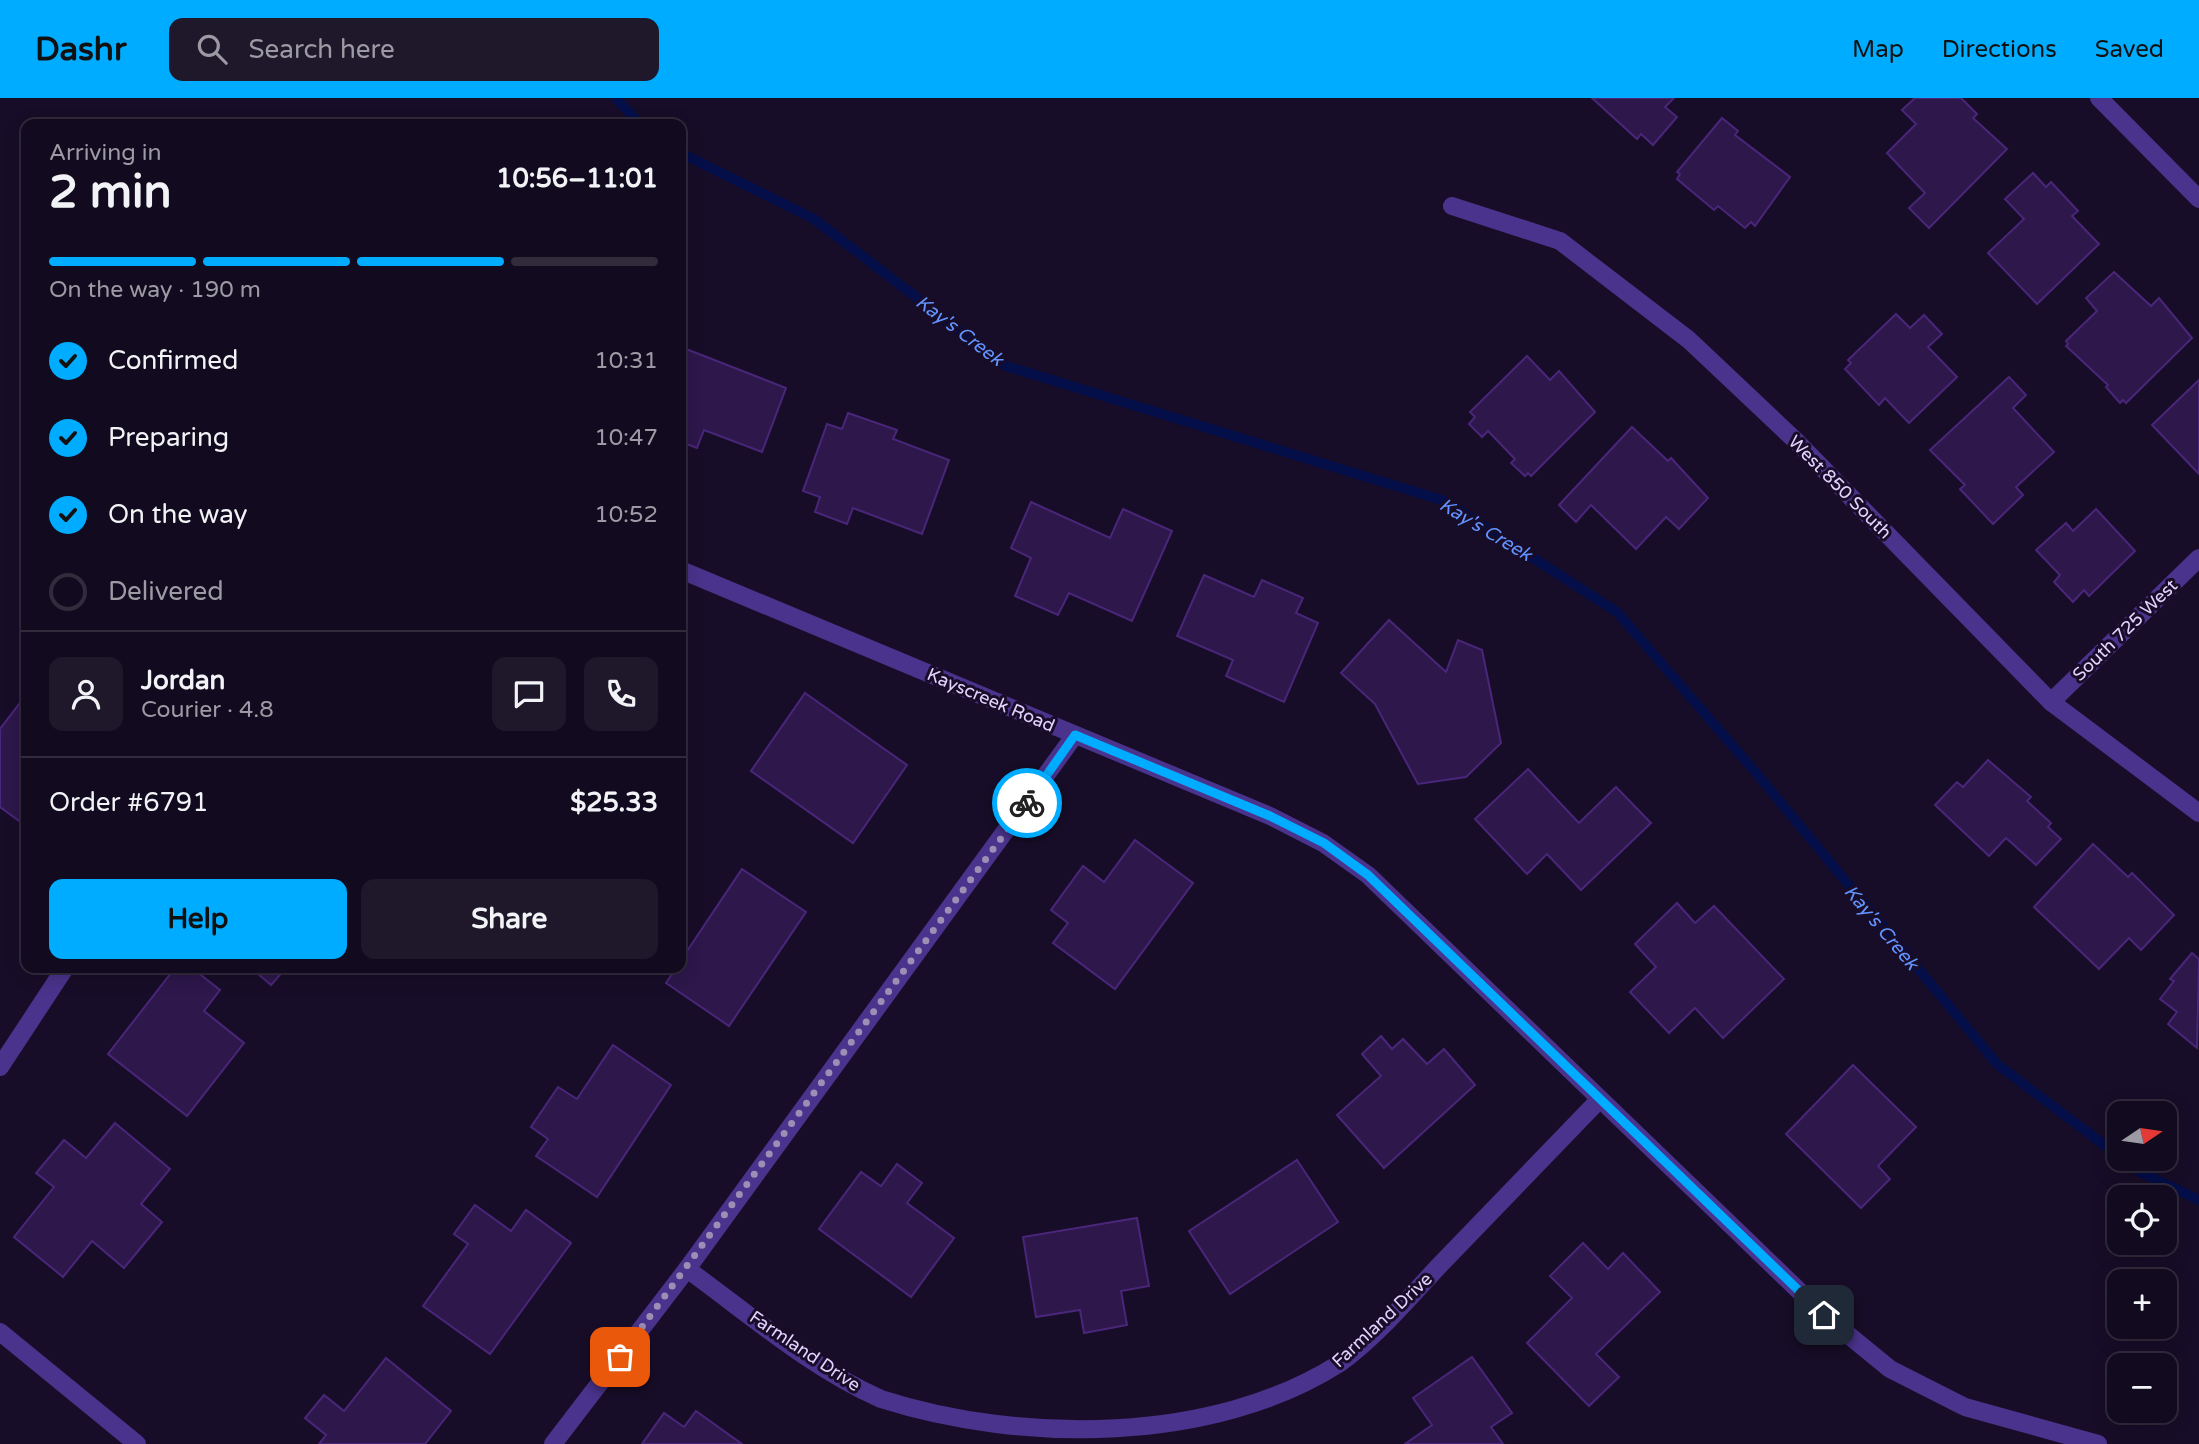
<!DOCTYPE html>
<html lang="en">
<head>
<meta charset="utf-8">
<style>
	body { margin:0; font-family:"Varela Round",sans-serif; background:#1f182b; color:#f1f3f6; height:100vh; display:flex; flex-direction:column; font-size:26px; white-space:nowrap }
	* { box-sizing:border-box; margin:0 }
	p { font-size:23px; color:#9c9aa4 }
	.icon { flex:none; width:38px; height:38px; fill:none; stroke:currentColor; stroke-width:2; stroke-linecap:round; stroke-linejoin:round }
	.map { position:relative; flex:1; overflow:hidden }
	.sheet { position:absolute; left:21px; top:21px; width:665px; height:854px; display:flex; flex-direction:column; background:#120a1e; border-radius:14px; box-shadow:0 4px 18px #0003,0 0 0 2px #312b3c }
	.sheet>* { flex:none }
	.needle { width:46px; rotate:77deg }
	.buttons { position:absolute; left:2107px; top:1003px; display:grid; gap:14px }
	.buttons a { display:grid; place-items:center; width:70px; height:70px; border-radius:14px; background:#120a1e; box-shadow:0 4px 18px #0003,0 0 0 2px #312b3c; font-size:35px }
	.pin { position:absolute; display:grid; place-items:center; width:60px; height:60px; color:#fff; margin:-30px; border-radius:14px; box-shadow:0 4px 10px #0006 }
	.courier { position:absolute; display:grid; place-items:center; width:70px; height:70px; margin:-35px; border:5px solid #00acff; border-radius:50%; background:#fff; color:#222; box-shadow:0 2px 9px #0007 }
	.overview em { font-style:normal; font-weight:800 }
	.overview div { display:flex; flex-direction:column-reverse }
	.overview { display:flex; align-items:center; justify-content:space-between; height:119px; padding:0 28px }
	h1 { font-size:46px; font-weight:800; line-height:52px }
	.bar { display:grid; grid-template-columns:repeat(4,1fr); gap:10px 7px; align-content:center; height:84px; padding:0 28px }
	.bar i { height:9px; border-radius:5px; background:#312b3c }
	.bar .on { background:#00acff }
	.bar p { grid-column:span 4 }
	.line { display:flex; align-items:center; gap:18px; padding:0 28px; border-top:2px solid #312b3c }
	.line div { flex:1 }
	.round { display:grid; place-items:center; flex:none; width:74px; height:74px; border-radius:14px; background:#1f182b }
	ol { padding:0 28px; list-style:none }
	li { display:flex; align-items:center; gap:21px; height:77px }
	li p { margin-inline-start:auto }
	li .icon { padding:7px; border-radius:50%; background:#00acff; color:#111; stroke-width:4 }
	li:last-child { color:#9c9aa4 }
	li i { width:38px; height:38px; border:4px solid #312b3c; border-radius:50% }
	.cta { display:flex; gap:14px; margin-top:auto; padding:14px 28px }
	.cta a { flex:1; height:80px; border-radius:14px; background:#00acff; color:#111; font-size:28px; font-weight:800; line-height:80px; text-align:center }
	.cta a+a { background:#1f182b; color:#f1f3f6 }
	header { display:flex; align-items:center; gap:42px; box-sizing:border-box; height:98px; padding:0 35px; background:#00acff; color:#111 }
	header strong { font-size:33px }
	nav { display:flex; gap:38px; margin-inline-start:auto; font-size:24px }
	.search { width:490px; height:63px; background:#1f182b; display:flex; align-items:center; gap:18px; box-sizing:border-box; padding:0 24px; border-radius:14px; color:#9c9aa4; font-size:26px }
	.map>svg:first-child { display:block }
</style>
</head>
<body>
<header>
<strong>Dashr</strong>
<div class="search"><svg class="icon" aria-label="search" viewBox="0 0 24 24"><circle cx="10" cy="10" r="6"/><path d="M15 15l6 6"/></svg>Search here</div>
<nav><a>Map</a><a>Directions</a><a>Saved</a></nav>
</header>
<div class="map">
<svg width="2199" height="1346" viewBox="0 0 2199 1346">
	<rect width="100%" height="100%" fill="#180d28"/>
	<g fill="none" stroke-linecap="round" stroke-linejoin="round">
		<!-- stream -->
		<g stroke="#040e49" stroke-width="10">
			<polyline points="616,0 640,26"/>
			<polyline points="681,55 814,121 1006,268 1445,403 1617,514 1757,676 1997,966 2119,1058"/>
			<polyline points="2122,1060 2140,1074 2199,1102"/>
		</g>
	</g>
	<!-- building -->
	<g fill="#2d174b" stroke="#4a267a" stroke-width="2">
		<polygon points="1592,0 1674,0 1665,9 1677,19 1653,47 1641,36 1637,41"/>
		<polygon points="1915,0 1961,0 1977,16 1973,20 2007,51 1929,130 1909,110 1925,95 1887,55 1916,26 1902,12"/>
		<polygon points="1722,20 1738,33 1735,37 1790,79 1755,128 1751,124 1745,130 1718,108 1714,112 1677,81 1680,76 1677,74"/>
		<polygon points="2033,75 2046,89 2051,84 2078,113 2072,118 2099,146 2037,206 1988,155 2024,121 2005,101"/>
		<polygon points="2114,174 2151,208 2159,200 2192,240 2126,305 2123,302 2120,305 2106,289 2108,287 2066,248 2068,246 2066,243 2097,213 2086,200"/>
		<polygon points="1896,216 1910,230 1924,217 1942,236 1928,249 1957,279 1909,325 1885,300 1879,307 1845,271 1851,265 1848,262"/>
		<polygon points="681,249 786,290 762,354 704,332 697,350 681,344"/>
		<polygon points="1527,258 1550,282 1559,273 1595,314 1531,378 1528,375 1525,378 1511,365 1515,361 1488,333 1482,339 1469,326 1475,319 1470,314"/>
		<polygon points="2009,279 2026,297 2013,310 2054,354 2016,389 2023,397 1993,426 1960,391 1965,387 1930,352"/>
		<polygon points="2199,282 2199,376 2152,327"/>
		<polygon points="848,315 897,332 893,341 949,362 922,436 853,410 847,426 815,414 820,399 803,393 827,326 842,331"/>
		<polygon points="1632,329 1668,363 1671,360 1708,400 1679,431 1666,419 1636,451 1591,407 1576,424 1559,407"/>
		<polygon points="1031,404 1110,440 1123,411 1172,433 1132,523 1069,495 1058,517 1015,498 1031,460 1011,450"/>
		<polygon points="2096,411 2135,453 2089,498 2084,492 2073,504 2054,484 2060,477 2036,452 2066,425 2073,433"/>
		<polygon points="1204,477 1254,499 1262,482 1303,500 1296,515 1318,525 1284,604 1226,578 1233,562 1177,538"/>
		<polygon points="1389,522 1446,574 1458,542 1482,552 1501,645 1466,679 1418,686 1375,606 1341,575"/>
		<polygon points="805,595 907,667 853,745 751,673"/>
		<polygon points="26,597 26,728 0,709 0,631"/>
		<polygon points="1988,662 2031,699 2027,703 2051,725 2048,729 2061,741 2036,767 2006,740 1989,758 1935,707 1957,684 1963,689"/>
		<polygon points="1528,671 1579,725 1616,689 1651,725 1581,792 1547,756 1527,776 1475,721"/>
		<polygon points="1135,742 1193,785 1115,891 1053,845 1068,825 1051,812 1083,768 1104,784"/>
		<polygon points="2093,746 2128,779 2132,775 2174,817 2141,852 2129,840 2099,871 2034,809"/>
		<polygon points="742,771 806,814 729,928 666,885 676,870 681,870 681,862"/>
		<polygon points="1677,805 1695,825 1714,808 1784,881 1723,940 1695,910 1669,935 1630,894 1656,869 1635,846"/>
		<polygon points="2192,855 2199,861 2197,950 2168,926 2177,914 2160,901 2174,883 2170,881"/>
		<polygon points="175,870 192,870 220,892 204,913 244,945 187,1018 108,956"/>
		<polygon points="251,870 286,870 271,887"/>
		<polygon points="1381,938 1392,951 1403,941 1427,966 1444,951 1475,987 1384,1070 1337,1017 1381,978 1362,956"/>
		<polygon points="613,947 671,987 597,1099 536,1058 548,1041 531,1029 558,989 577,1001"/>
		<polygon points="1853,967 1916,1029 1878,1068 1890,1081 1861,1110 1786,1036"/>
		<polygon points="115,1025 170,1071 141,1106 162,1124 124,1170 92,1143 63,1179 14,1139 54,1089 36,1075 64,1042 86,1060"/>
		<polygon points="1297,1062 1338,1124 1230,1196 1189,1133"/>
		<polygon points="897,1066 922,1085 907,1105 954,1140 911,1199 819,1131 861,1074 881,1088"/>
		<polygon points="475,1107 511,1133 526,1112 571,1145 490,1256 423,1208 468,1146 454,1136"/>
		<polygon points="1137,1120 1149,1188 1121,1193 1127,1227 1084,1235 1080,1212 1036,1219 1023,1139"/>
		<polygon points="1583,1145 1608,1171 1623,1155 1660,1194 1596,1256 1619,1279 1589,1308 1527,1245 1572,1200 1550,1178"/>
		<polygon points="1472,1259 1512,1315 1491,1329 1503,1346 1405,1346 1432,1327 1413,1300"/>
		<polygon points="386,1260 451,1313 425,1346 319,1346 326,1337 305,1320 324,1297 344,1313"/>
		<polygon points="696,1313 742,1346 642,1346 664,1315 684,1329"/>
	</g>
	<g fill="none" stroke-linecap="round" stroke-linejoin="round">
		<!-- street -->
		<g stroke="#4a338c" stroke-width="18">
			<polyline points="2099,0 2199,101"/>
			<polyline points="1452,108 1560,143 1689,242 1796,343 2051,604 2199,715"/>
			<polyline points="681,472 1270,718 1323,745 1368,777 1824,1217 1890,1271 1965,1309 2098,1346"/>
			<polyline points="2051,604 2199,460"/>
			<polyline points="0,969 65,870"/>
			<path d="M687 1171C749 1216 811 1270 881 1301 1022 1346 1214 1346 1340 1265 1376 1239 1407 1202 1437 1170 1492 1113 1546 1057 1600 1001"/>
			<polyline points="0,1234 137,1346"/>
			<polyline points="553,1346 687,1171 1075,637"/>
		</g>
	</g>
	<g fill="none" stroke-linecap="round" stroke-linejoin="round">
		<!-- done -->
		<polyline stroke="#9c8eb4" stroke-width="7" stroke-dasharray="0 12.6" points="620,1259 1027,705"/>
		<!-- route -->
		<polyline stroke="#00acff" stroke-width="9" points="1027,705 1075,637 1270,718 1324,745 1368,777 1824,1217"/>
	</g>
	<g text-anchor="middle" stroke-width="6" stroke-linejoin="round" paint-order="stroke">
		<!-- street labels -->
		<g font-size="18" fill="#e3d4ff" stroke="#180d28">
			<text transform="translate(1840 389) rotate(45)" y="6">West 850 South</text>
			<text transform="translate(2125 532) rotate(-44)" y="6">South 725 West</text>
			<text transform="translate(991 602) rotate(23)" y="6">Kayscreek Road</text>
			<text transform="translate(1382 1222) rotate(-43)" y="6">Farmland Drive</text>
			<text transform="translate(805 1253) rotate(34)" y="6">Farmland Drive</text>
		</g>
		<!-- water labels -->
		<g font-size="19" font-style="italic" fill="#6293ff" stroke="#180d28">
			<text transform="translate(960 232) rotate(37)" y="7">Kay's Creek</text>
			<text transform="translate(1486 431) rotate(31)" y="7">Kay's Creek</text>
			<text transform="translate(1882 829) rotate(50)" y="7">Kay's Creek</text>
		</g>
	</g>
</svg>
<div class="buttons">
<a><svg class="needle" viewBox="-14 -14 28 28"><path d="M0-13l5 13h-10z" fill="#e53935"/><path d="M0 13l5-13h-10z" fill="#9c9aa4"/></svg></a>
<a><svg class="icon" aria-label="locate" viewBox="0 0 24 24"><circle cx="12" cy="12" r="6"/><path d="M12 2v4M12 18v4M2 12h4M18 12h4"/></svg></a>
<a>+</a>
<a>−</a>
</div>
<div class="pin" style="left:620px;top:1259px;background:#ea580c"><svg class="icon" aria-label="bag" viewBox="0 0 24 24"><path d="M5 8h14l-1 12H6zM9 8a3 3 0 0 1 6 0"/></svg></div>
<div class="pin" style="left:1824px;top:1217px;background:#1f2937"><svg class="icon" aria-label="home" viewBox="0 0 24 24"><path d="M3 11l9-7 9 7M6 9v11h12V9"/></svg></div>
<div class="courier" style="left:1027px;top:705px"><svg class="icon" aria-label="bike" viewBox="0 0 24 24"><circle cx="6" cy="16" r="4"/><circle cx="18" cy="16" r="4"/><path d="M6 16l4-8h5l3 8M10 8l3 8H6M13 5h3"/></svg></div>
<section class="sheet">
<div class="overview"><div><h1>2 min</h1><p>Arriving in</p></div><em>10:56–11:01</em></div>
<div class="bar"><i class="on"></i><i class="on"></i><i class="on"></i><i></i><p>On the way · 190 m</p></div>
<ol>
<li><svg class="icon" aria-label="check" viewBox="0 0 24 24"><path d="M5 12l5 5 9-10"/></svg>Confirmed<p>10:31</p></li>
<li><svg class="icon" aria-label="check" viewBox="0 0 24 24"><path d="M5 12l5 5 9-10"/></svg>Preparing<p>10:47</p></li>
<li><svg class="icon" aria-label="check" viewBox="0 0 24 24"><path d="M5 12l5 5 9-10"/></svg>On the way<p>10:52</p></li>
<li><i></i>Delivered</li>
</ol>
<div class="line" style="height:126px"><a class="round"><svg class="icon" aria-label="person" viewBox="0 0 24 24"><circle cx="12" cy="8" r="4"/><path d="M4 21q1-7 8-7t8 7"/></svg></a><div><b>Jordan</b><p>Courier · 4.8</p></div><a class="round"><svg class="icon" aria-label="chat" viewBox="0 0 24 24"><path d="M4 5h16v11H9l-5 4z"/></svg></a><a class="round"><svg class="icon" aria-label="phone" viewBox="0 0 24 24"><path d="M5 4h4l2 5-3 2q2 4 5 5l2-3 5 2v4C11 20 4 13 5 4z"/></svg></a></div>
<div class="line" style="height:91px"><div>Order #6791</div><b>$25.33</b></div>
<div class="cta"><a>Help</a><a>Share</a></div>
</section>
</div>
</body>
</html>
